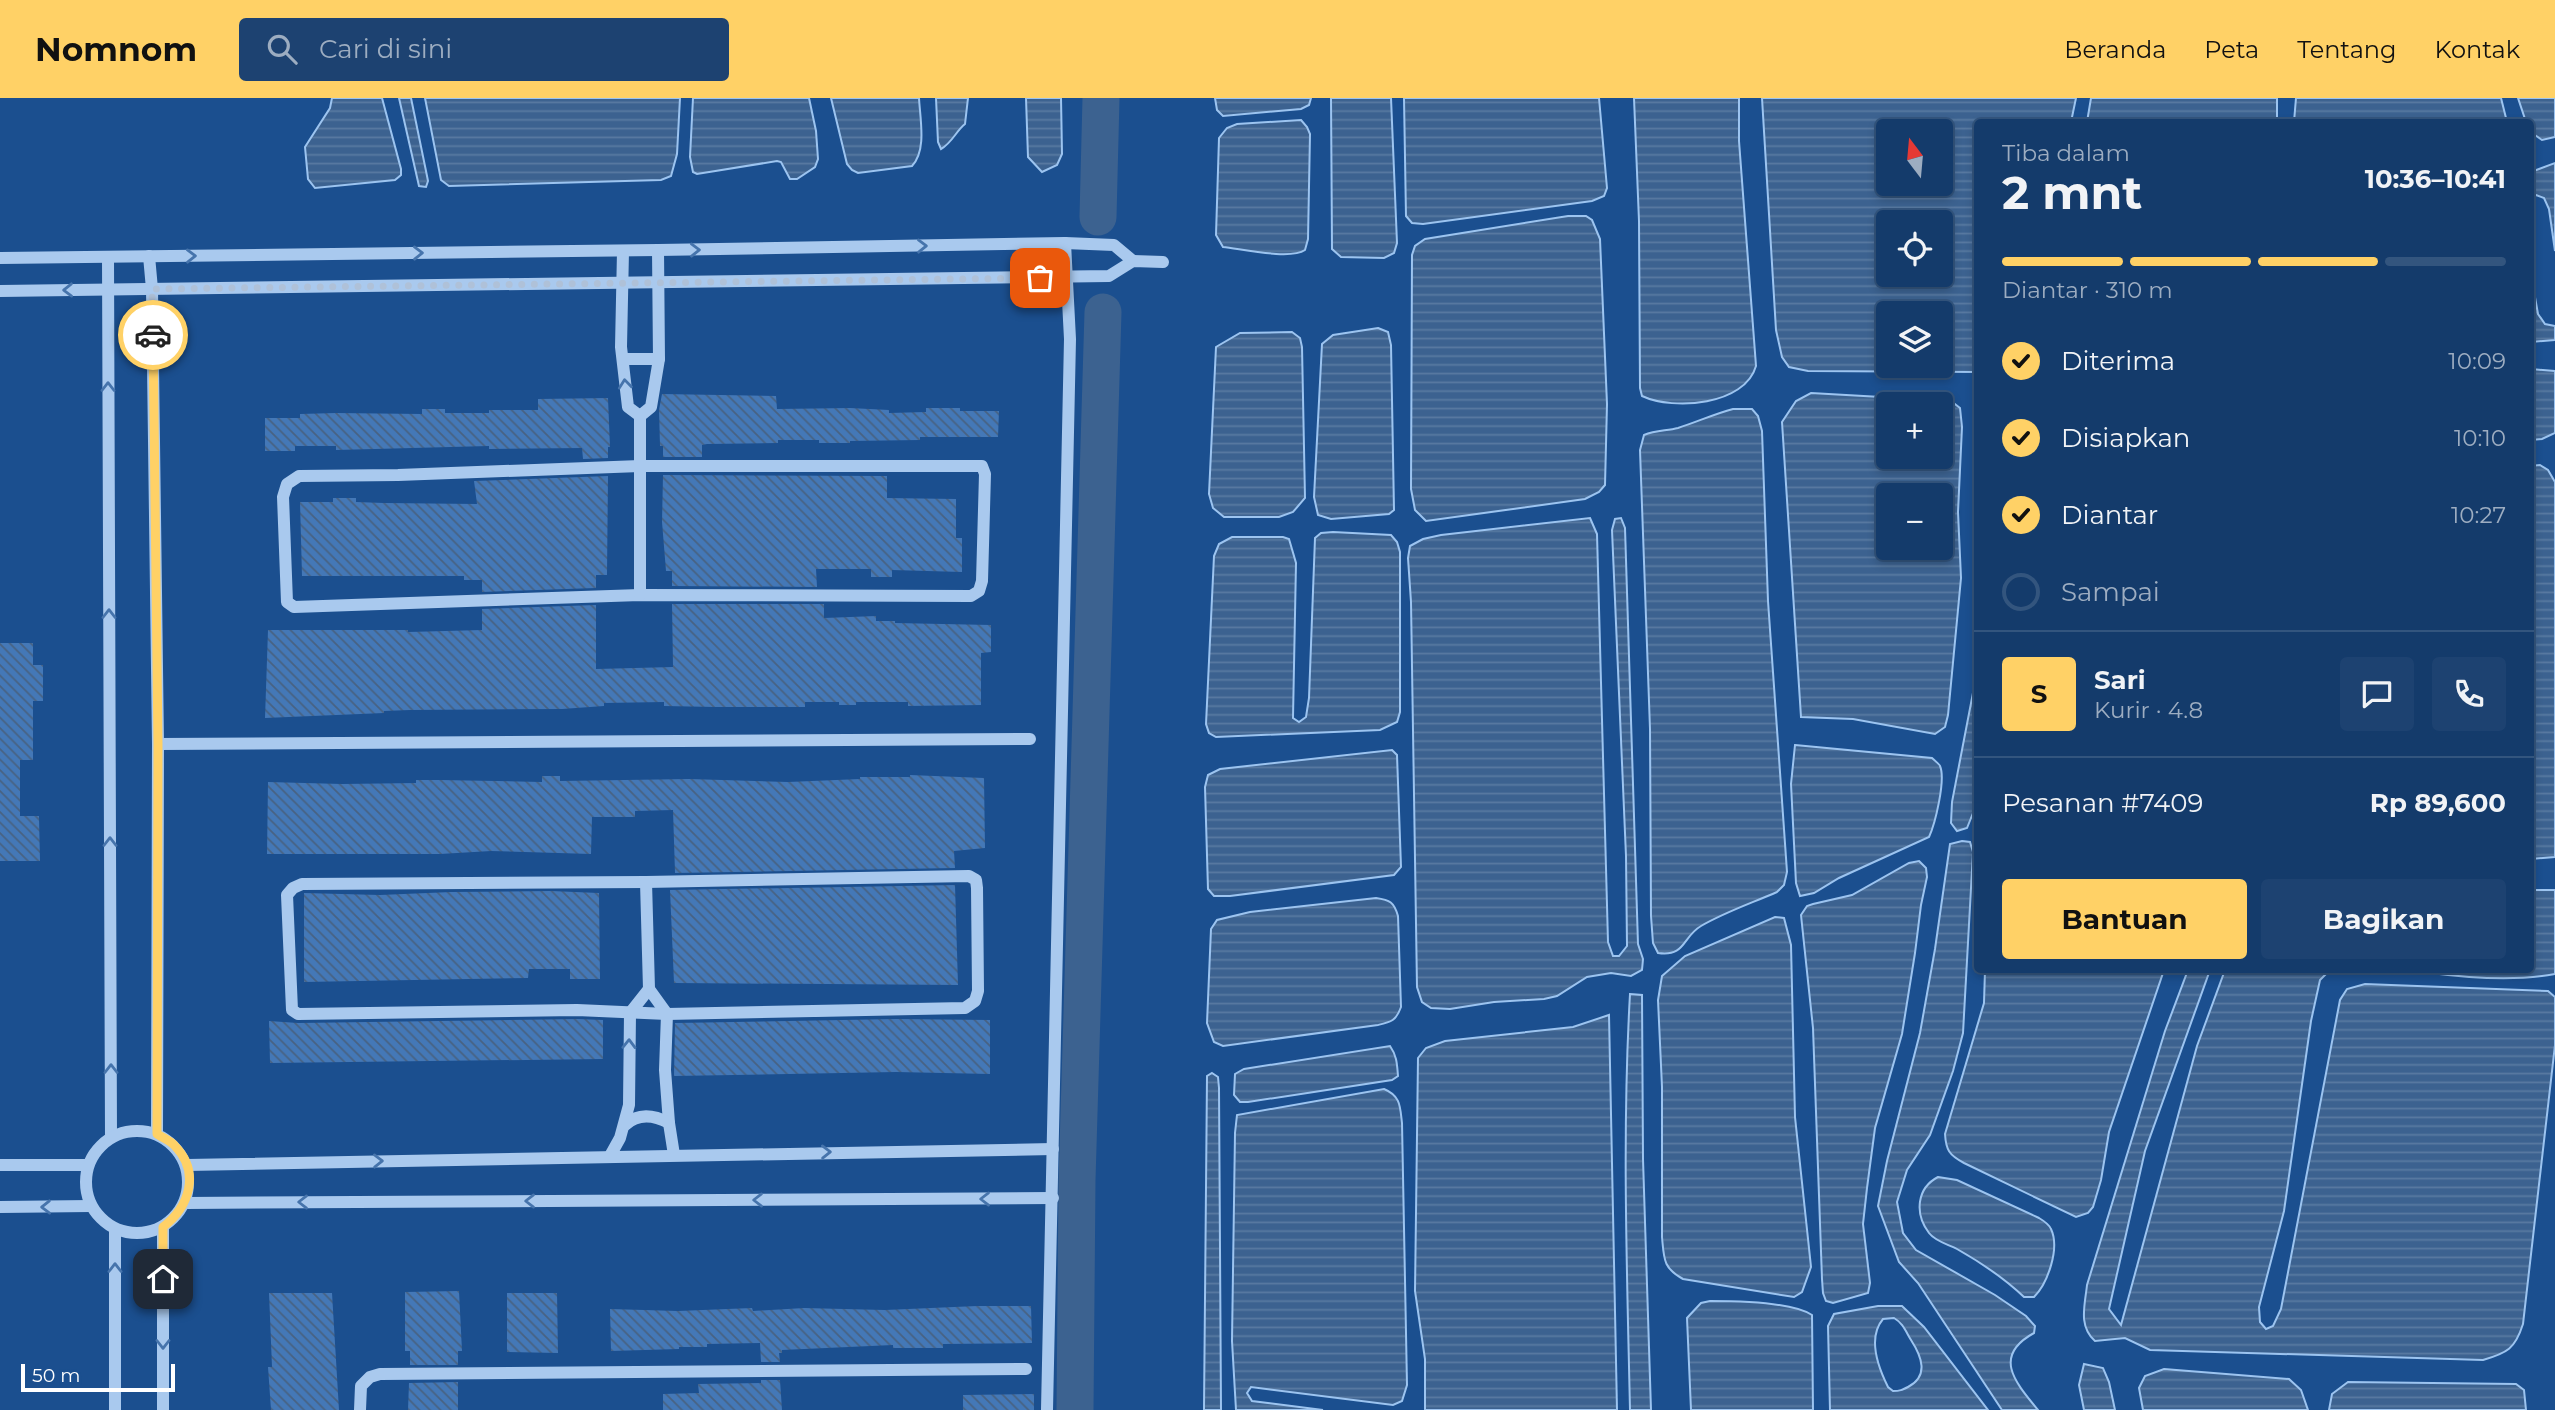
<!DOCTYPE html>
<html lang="id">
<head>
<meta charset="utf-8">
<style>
	body { margin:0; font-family:Montserrat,sans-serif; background:#1d4271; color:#f1f3f6; height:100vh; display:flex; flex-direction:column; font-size:26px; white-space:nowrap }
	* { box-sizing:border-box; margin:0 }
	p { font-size:23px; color:#9dadc1 }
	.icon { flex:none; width:38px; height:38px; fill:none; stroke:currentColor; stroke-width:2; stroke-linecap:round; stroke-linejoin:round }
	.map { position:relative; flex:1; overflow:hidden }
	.drawer { position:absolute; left:1974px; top:21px; width:560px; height:854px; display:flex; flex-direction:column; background:#143b6b; border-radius:7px; box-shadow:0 4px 10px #0003,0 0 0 2px #33557e }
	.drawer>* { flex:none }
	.needle { width:46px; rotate:344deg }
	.tools { position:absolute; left:1876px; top:21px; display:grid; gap:14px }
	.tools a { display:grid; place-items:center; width:77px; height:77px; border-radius:7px; background:#143b6b; box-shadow:0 4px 10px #0003,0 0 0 2px #33557e; font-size:35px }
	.scale { position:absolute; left:21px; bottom:18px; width:154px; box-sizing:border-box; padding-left:7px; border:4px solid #fff; border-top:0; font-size:19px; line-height:24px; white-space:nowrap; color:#fff; -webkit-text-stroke:5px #1b4f8f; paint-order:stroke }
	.pin { position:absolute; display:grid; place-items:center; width:60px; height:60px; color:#fff; margin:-30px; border-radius:14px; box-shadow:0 4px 10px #0006 }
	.courier { position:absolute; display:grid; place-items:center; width:70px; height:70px; margin:-35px; border:5px solid #ffd166; border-radius:50%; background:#fff; color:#222; box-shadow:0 2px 9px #0007 }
	.headline em { font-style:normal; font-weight:700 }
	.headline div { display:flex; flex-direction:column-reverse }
	.headline { display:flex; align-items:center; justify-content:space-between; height:119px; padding:0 28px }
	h1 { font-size:46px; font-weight:700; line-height:52px }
	.bar { display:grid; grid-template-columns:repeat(4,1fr); gap:10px 7px; align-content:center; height:84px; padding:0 28px }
	.bar i { height:9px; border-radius:5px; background:#33557e }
	.bar .active { background:#ffd166 }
	.bar p { grid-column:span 4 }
	.line { display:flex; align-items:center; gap:18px; padding:0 28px; border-top:2px solid #33557e }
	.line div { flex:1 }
	.round { display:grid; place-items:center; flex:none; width:74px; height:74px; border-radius:7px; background:#1d4271 }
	ol { padding:0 28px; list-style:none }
	li { display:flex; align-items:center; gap:21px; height:77px }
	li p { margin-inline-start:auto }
	li .icon { padding:7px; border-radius:50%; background:#ffd166; color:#111; stroke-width:4 }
	li:last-child { color:#9dadc1 }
	li i { width:38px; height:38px; border:4px solid #33557e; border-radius:50% }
	.primary-button { display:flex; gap:14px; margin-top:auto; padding:14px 28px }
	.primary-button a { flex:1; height:80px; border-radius:7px; background:#ffd166; color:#111; font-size:28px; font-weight:700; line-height:80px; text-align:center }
	.primary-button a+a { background:#1d4271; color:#f1f3f6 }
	header { display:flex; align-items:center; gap:42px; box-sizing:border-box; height:98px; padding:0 35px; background:#ffd166; color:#111 }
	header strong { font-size:33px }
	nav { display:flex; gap:38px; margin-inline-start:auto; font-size:24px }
	.search { width:490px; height:63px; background:#1d4271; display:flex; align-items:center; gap:18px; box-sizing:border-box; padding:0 24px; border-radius:7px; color:#9dadc1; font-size:26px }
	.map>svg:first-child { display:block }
</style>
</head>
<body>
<header>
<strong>Nomnom</strong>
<div class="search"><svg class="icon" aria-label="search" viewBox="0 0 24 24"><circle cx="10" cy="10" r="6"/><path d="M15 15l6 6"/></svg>Cari di sini</div>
<nav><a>Beranda</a><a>Peta</a><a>Tentang</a><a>Kontak</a></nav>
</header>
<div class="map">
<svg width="2555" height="1312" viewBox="0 0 2555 1312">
	<defs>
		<pattern id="water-rules" width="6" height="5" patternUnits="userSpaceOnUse" patternTransform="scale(1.75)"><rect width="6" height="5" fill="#3c6290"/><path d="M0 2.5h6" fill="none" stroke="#597aa1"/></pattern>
		<pattern id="building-back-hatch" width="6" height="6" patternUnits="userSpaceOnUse" patternTransform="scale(1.75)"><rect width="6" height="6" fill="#4478b7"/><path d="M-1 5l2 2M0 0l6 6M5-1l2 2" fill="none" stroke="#486282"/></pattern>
	</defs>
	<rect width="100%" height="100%" fill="#1b4f8f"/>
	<!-- water -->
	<g fill="url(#water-rules)" stroke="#9cc4f0" stroke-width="2" fill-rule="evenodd">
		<polygon points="332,0 382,0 401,71 401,77 395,82 315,90 308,81 305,49 330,10"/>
		<polygon points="399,0 411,0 426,73 428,83 426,89 419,88"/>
		<polygon points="425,0 680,0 677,56 671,78 661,82 449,88 441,82"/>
		<polygon points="693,0 809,0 816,33 818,61 815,69 797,81 790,81 781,64 777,63 697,76 693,74 690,59"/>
		<path d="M831 0H919C920 21 927 52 912 68L858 75 852 72 847 66Z"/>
		<path d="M936 0H968L965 26C956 33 952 45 941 51L938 44Z"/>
		<polygon points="1026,0 1061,0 1062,56 1057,67 1042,74 1028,59"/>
		<polygon points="1215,0 1311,0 1309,7 1301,11 1223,18 1217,12"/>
		<polygon points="1331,0 1391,0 1397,145 1394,155 1384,160 1341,159 1332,151"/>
		<polygon points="1404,0 1599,0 1607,90 1604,98 1592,103 1423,126 1412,125 1406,118"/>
		<path d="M1634 0H1739V43L1756 268C1745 307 1674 313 1642 298L1640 290 1639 123Z"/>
		<path d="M1762 0H2076L2071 24H1978L1977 274 1808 273 1789 269 1782 259 1776 232ZM1888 33H1941V86H1888ZM1888 124H1941V177H1888ZM1888 215H1941V268H1888Z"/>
		<polygon points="2091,0 2277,0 2277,24 2087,24"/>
		<polygon points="2296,0 2501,0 2507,24 2294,24"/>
		<polygon points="2518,0 2555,0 2555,39 2542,42 2532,35 2530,24 2526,24"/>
		<path d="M1301 22 1307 29 1310 36 1308 141 1305 152C1290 162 1242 151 1223 149L1216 137 1219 40 1227 30 1237 26Z"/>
		<polygon points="2555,65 2555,153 2549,111 2544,100 2536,97 2530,105 2531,74"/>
		<polygon points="1568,118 1586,118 1592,122 1600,141 1607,306 1605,387 1599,394 1585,401 1426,423 1415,412 1411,391 1412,157 1415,148 1425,141"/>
		<polygon points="2531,177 2538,216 2545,226 2555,228 2555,242 2531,244"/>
		<polygon points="1378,230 1388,234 1391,247 1394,412 1389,416 1331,421 1318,417 1314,399 1322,246 1333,237"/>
		<polygon points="1292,234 1300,240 1302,249 1305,400 1293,414 1279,419 1224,419 1213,410 1209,396 1216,249 1240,235"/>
		<polygon points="2531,271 2555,273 2555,335 2542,341 2531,342"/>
		<path d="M1811 295 1951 303 1960 310 1962 329 1958 414 1961 480 1948 617 1945 629 1935 636 1853 621 1801 619 1782 324 1796 303ZM1888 306H1941V359H1888ZM1888 397H1941V450H1888Z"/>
		<path d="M1733 311H1752L1758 318 1762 333 1768 503 1787 774 1784 787 1777 794C1752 805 1725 814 1701 828 1682 839 1686 859 1658 855L1653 845 1651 818 1650 631 1640 352 1644 337C1656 332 1667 333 1678 330 1697 324 1714 316 1733 311Z"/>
		<polygon points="2540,367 2548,372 2555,384 2555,759 2531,761 2530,368"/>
		<polygon points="1590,420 1597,436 1608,844 1613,858 1619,858 1627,848 1626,758 1612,432 1615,421 1621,420 1625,430 1638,846 1643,861 1642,872 1631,878 1611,875 1587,879 1557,898 1544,901 1494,904 1450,911 1431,910 1422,904 1417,889 1411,504 1408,460 1410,448 1423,441 1441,437"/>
		<polygon points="1333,434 1391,437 1397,444 1400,454 1400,614 1397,624 1380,632 1216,639 1209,635 1206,626 1214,458 1219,446 1232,439 1283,439 1289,441 1296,465 1293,620 1299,624 1306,619 1309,600 1315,440 1321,435"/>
		<polygon points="1977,574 1977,705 1967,730 1957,733 1951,725 1952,704"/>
		<path d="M1795 647 1932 660C1932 660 1940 667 1940 668 1946 682 1935 726 1929 739L1839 780 1814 795 1800 798 1796 785 1791 686Z"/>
		<polygon points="1392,652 1397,657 1401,769 1394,777 1230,798 1214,798 1208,791 1205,689 1208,677 1220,671"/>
		<path d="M1962 743 1970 744 1973 754 1963 935 1953 973 1930 1037 1907 1072 1897 1104 1903 1135 1916 1152 1995 1197 2026 1218 2035 1228 2034 1235C1992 1258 2015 1284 2038 1312H2002L1918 1185 1899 1164 1878 1108 1887 1063 1920 935 1935 851 1950 746Z"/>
		<polygon points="1919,763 1926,770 1927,779 1921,807 1915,855 1902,936 1875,1030 1867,1090 1863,1126 1870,1185 1868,1195 1833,1205 1826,1203 1823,1195 1822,1181 1813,930 1801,817 1807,808 1813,806 1852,797 1909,765"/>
		<path d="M2531 792H2555V876C2518 883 2469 880 2431 875L2429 872H2530Z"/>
		<path d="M1376 800C1390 802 1394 804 1398 818L1401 909C1396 923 1391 924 1378 927L1223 948 1214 944 1207 925 1211 831 1217 822 1250 814Z"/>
		<path d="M1775 819 1784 820 1791 847 1795 1019 1811 1169 1802 1194 1794 1199 1683 1181C1663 1170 1664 1161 1662 1139V989L1658 902 1662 878 1685 858Z"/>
		<path d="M1985 872H2164L2109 1034 2101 1082 2093 1109 2088 1115 2076 1119 1964 1065C1949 1057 1946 1052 1945 1036L1984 905Z"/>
		<path d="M2188 872H2210L2145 1053 2109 1211 2121 1227 2197 948 2225 872H2335L2329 873 2320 882 2311 923 2284 1113 2259 1209 2260 1224 2266 1231 2273 1228 2281 1211 2340 902 2347 891 2365 886 2548 893 2555 899V947L2523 1226C2515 1251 2507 1255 2483 1262L2150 1252 2125 1240 2095 1243C2078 1228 2085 1207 2087 1187L2165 933Z"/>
		<path d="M1630 896 1642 897 1643 1061 1651 1312H1630C1627 1174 1622 1034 1630 896Z"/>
		<polygon points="1609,917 1617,1312 1425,1312 1425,1261 1415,1193 1418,960 1426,950 1445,943 1573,929"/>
		<path d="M1390 948C1397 958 1397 966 1398 978L1392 982 1248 1004H1240L1234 997 1235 976 1244 971Z"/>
		<polygon points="1212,975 1218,979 1219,990 1221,1312 1204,1312 1207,978"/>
		<path d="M1384 991C1401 998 1400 1009 1402 1025L1407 1287 1402 1303 1393 1307 1251 1289 1247 1295 1252 1303 1323 1312H1236L1232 1243 1235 1035 1237 1017Z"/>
		<path d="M1938 1079 1957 1082 2039 1120C2044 1123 2049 1126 2051 1131 2060 1150 2048 1185 2034 1199H2024C2005 1181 1980 1164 1957 1151 1948 1146 1936 1144 1929 1135 1914 1115 1917 1090 1938 1079Z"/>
		<path d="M1710 1203C1736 1203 1792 1204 1812 1217L1813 1312H1691L1687 1220 1701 1205Z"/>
		<path d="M1878 1208H1902L1924 1229 1988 1312H1830L1828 1228 1834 1216ZM1894 1220C1903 1225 1906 1234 1911 1242 1922 1259 1929 1278 1908 1289 1902 1292 1900 1293 1893 1293L1888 1289C1878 1269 1867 1240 1883 1221Z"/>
		<polygon points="2084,1266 2103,1270 2109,1284 2115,1312 2084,1312 2079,1287"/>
		<polygon points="2164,1271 2289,1281 2301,1292 2308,1312 2143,1312 2139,1290 2145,1278"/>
		<polygon points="2348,1284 2516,1286 2524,1292 2526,1312 2329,1312 2332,1296"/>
	</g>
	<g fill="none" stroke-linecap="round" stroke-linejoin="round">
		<!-- river -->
		<g stroke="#3c6290" stroke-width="37">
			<polyline points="1098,119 1101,0"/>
			<polyline points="1075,1312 1077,1082 1103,214"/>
		</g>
	</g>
	<!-- building -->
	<g fill="url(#building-back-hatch)">
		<polygon points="662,296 776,298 777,311 850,310 889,312 889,315 926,314 926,310 960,310 960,313 999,313 998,339 920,339 920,342 850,343 850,345 819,345 819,342 778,342 778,345 707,346 702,347 702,359 663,359 663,348 660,348 659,312"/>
		<polygon points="608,300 610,349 608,349 608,360 583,361 582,350 489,351 489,348 336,352 336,348 295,348 295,353 265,353 265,320 300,320 300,316 336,315 422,316 422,311 445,311 445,315 489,315 489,312 538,312 538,301"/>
		<polygon points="663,377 887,378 887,400 956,401 956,440 962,440 962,474 892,472 892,479 871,479 871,471 816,471 817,489 672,488 672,473 666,473 662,424"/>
		<polygon points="608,378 607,477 596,477 596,490 482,494 482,482 464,482 464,478 302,478 300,404 333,404 333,400 356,400 356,404 384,405 477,406 474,383"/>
		<polygon points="672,506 824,506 824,520 876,518 876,523 895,523 895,525 991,527 991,554 981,555 981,607 908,608 908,604 856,604 856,607 839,607 839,604 805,604 805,609 715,609 664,608 664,604 604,605 604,608 562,611 410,612 384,613 384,615 265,620 268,532 408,532 408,534 482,532 482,511 596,507 596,571 673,569"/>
		<polygon points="0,545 33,545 33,567 43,567 43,603 33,603 33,662 20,662 20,718 39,718 40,763 0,763"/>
		<polygon points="910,677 984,680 985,750 954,753 955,770 675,775 673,712 635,713 635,719 592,719 591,756 491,753 440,756 267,756 268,684 342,686 416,685 416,682 441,682 542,684 542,678 560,678 560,683 689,681 788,684 860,681 860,679 910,679"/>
		<polygon points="955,787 958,887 674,885 670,792"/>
		<polygon points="551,793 599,795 600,881 570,881 570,871 529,871 528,880 304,884 304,795 380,797 451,794"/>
		<polygon points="578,921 603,922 603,961 270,965 269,923 298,925"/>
		<polygon points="896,921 990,922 990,976 896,974 674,978 675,925"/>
		<polygon points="459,1193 462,1253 458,1253 458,1267 410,1267 410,1253 405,1253 405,1194"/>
		<polygon points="269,1195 332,1195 339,1312 271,1312 268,1269 272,1269"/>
		<polygon points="507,1195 557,1195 558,1255 507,1254"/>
		<polygon points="977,1208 1031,1208 1032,1245 943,1246 943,1250 893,1250 893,1247 782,1252 782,1255 779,1255 780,1264 761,1264 760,1245 707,1246 707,1249 679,1249 679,1251 611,1253 610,1211 678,1213 752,1210 753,1213 804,1210 885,1212"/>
		<polygon points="761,1282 780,1282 782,1312 663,1312 663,1296 699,1295 698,1286 761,1285"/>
		<polygon points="458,1284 458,1312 408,1312 409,1285"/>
		<polygon points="1034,1296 1034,1312 963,1312 963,1297"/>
	</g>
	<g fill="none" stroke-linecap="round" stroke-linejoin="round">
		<!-- minor -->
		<g stroke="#a9c9ee" stroke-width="12">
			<polyline points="623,153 621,249 628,309 640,318"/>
			<polyline points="149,158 152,191 158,646 157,1036"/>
			<polyline points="108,159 111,1039"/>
			<polyline points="0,160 658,152 1065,145 1114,147 1133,163"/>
			<polyline points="0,193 1109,178 1133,163 1163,164"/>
			<polyline points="623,261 659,261"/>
			<polygon points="640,368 982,368 985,376 982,483 979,493 971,498 640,497 294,509 287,504 283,399 287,386 299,378 398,377"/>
			<polyline points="640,497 640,318 651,309 659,261 658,152"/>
			<polyline points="158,646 1030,641"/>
			<polygon points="969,778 976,782 977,790 978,893 975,903 965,910 667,916 577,912 298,916 292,912 287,797 293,790 302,786 646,784"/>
			<polyline points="646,784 649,891 667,916 665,972 669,1025 674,1057"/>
			<path d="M625 1027C638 1015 654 1017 669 1025"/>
			<circle cx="137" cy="1084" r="51"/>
			<polyline points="610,1058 620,1040 629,1007 630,915 649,891"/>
			<polyline points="0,1067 88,1067"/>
			<polyline points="187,1067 1053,1051"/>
			<polyline points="186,1105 1053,1100"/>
			<polyline points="0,1109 91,1108"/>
			<polyline points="115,1312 115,1131"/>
			<polyline points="163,1312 163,1129"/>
			<polyline points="360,1312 361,1288 370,1279 380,1276 1026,1271"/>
			<polyline points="1047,1312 1070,241 1065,145"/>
		</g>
	</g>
	<!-- one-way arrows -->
	<defs><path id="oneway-chevron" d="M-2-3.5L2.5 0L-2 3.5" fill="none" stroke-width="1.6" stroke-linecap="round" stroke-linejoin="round" transform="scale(1.75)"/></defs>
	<g stroke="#4674ac">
		<use href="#oneway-chevron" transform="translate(922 148) rotate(-1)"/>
		<use href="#oneway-chevron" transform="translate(695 152) rotate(-1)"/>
		<use href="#oneway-chevron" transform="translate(418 155) rotate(-1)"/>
		<use href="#oneway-chevron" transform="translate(191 158) rotate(-1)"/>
		<use href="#oneway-chevron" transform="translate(68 192) rotate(179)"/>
		<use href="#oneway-chevron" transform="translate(625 286) rotate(-96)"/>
		<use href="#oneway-chevron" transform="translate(108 289) rotate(-90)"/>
		<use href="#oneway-chevron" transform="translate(109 516) rotate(-90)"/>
		<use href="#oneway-chevron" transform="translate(110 744) rotate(-90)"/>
		<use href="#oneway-chevron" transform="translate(629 946) rotate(-89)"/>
		<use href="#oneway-chevron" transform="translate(111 971) rotate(-90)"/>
		<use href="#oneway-chevron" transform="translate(826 1054) rotate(-1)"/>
		<use href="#oneway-chevron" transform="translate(378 1063) rotate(-1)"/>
		<use href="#oneway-chevron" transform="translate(985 1101) rotate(180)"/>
		<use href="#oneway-chevron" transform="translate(758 1102) rotate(180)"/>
		<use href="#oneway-chevron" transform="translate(530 1103) rotate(180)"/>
		<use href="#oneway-chevron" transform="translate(303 1104) rotate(180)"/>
		<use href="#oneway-chevron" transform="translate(46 1109) rotate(179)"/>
		<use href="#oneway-chevron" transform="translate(115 1170) rotate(-90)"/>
		<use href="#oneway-chevron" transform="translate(163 1246) rotate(90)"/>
	</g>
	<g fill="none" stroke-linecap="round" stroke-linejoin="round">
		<!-- done -->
		<polyline stroke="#afc1d8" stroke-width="7" stroke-dasharray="0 12.6" points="153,237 152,191 1040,180"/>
		<!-- route -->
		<path stroke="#ffd166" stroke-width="9" d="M153 237 158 646 157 1036C163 1040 171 1043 175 1048 201 1075 189 1109 163 1129V1181"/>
	</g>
</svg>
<div class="tools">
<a><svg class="needle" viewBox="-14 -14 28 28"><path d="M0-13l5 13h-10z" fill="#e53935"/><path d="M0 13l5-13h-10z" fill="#9dadc1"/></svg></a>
<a><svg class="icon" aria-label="locate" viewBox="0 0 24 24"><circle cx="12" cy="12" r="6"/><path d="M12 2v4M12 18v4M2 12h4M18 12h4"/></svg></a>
<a><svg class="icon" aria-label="layers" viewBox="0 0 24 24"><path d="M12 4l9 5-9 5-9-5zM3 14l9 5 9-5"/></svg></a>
<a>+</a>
<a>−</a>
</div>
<div class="scale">50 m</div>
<div class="pin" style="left:1040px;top:180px;background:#ea580c"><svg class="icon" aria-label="bag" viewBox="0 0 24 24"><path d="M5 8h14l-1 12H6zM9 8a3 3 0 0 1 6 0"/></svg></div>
<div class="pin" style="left:163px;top:1181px;background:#1f2937"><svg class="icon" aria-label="home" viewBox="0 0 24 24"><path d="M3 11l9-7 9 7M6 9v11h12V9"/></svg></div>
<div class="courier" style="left:153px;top:237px"><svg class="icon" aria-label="car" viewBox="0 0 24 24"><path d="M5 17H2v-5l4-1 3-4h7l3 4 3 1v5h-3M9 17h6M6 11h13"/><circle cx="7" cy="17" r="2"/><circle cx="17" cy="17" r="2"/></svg></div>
<section class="drawer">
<div class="headline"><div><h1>2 mnt</h1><p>Tiba dalam</p></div><em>10:36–10:41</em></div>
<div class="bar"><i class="active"></i><i class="active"></i><i class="active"></i><i></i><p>Diantar · 310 m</p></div>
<ol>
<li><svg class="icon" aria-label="check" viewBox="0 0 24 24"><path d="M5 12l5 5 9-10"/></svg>Diterima<p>10:09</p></li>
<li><svg class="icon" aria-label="check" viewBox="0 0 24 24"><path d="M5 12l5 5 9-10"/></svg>Disiapkan<p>10:10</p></li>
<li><svg class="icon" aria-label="check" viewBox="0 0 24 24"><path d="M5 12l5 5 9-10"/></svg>Diantar<p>10:27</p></li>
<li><i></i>Sampai</li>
</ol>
<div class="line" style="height:126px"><b class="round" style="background:#ffd166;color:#111">S</b><div><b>Sari</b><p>Kurir · 4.8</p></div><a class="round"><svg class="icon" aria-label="chat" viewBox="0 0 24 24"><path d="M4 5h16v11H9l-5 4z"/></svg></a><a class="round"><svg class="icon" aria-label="phone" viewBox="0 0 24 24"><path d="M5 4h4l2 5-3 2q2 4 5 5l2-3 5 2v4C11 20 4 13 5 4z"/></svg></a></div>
<div class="line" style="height:91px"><div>Pesanan #7409</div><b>Rp 89,600</b></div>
<div class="primary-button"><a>Bantuan</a><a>Bagikan</a></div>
</section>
</div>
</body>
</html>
